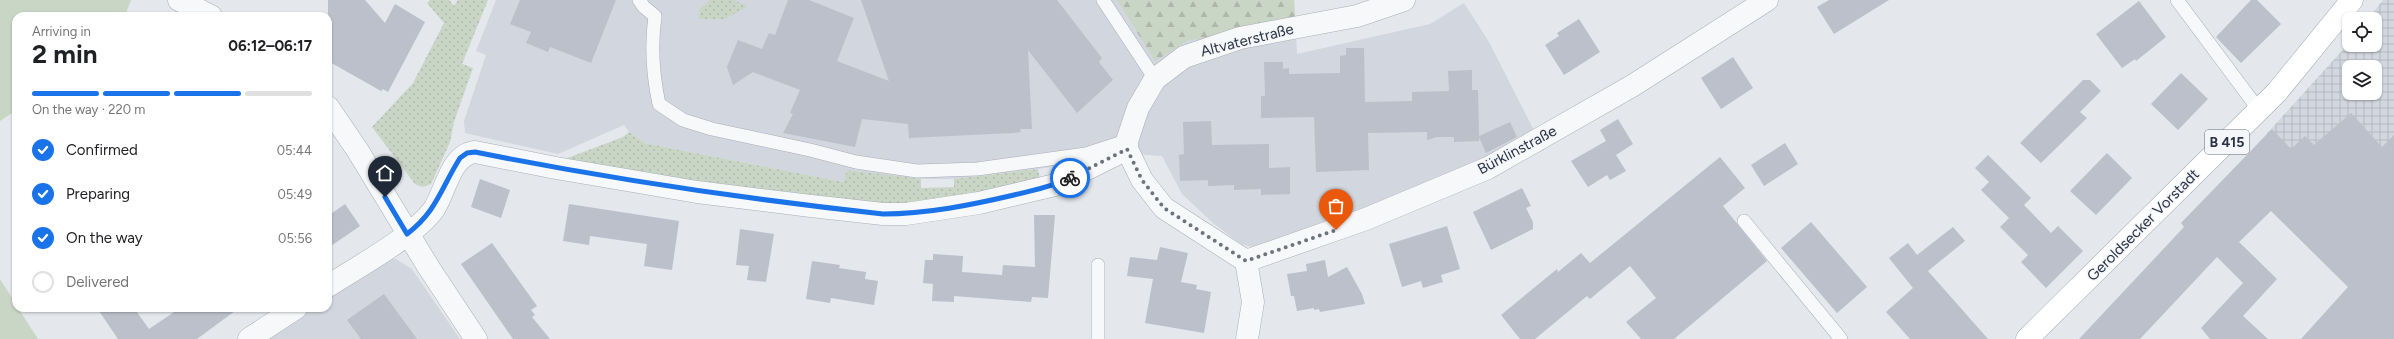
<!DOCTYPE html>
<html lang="en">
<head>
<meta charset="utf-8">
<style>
	body { margin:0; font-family:Figtree,sans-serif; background:#f2f2f2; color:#202124; height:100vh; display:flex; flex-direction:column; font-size:15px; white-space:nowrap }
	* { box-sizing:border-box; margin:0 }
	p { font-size:13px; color:#757577 }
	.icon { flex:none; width:22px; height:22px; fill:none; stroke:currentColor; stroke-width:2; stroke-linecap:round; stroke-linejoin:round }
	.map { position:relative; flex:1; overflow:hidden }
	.panel { position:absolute; left:12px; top:12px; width:320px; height:300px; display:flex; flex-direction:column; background:#fff; border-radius:12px; box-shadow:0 1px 3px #0004 }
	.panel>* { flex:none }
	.controls { position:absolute; left:2342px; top:12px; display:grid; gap:8px }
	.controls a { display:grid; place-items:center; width:40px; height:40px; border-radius:8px; background:#fff; box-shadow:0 1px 3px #0004; font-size:20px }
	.pin { position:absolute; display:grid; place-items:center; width:34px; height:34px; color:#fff; margin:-41px -17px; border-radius:50% 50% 50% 0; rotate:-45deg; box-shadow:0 0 4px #0007 }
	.pin .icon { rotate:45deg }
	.courier { position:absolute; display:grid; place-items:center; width:40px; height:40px; margin:-20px; border:3px solid #1a73e8; border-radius:50%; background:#fff; color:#222; box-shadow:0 1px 5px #0007 }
	.head em { font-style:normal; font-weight:700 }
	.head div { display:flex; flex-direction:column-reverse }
	.head { display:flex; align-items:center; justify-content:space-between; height:68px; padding:0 20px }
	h1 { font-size:26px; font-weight:700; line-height:30px }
	.bar { display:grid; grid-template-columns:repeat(4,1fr); gap:6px 4px; align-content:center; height:48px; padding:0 20px }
	.bar i { height:5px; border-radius:3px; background:#e0e0e0 }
	.bar .selected { background:#1a73e8 }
	.bar p { grid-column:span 4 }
	ol { padding:0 20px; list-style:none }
	li { display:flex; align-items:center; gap:12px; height:44px }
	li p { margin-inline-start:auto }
	li .icon { padding:4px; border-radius:50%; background:#1a73e8; color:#fff; stroke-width:4 }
	li:last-child { color:#757577 }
	li i { width:22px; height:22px; border:2px solid #e0e0e0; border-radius:50% }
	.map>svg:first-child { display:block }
</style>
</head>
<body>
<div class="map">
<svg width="2394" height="339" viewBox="0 0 2394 339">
	<defs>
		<pattern id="industrial-grid" width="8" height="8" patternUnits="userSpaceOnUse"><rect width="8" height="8" fill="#d2d6de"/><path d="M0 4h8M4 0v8" fill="none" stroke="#b4b8c0"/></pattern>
		<pattern id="grass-dots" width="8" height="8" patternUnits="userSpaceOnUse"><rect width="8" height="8" fill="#c9d6c5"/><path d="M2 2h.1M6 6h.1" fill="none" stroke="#adb8ab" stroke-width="1.8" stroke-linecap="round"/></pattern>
		<pattern id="forest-firs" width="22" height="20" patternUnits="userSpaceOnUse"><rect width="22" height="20" fill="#c9d6c5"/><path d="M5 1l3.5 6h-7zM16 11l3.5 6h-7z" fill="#adb8ab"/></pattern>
	</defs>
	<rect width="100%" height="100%" fill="#e4e7ec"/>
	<!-- built -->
	<g fill="#d2d6de">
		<polygon points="496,0 1294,0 1297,54 1430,24 1464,3 1489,42 1544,150 1404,209 1267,251 1241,244 1213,223 1182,194 1162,156 1134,154 1038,169 954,179 907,179 847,170 843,182 645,143 629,132 624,125 558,154 465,133 464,121 486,55 476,51"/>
		<polygon points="387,259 396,259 412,269 460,339 269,339 313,308 328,308 328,297 377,262"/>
	</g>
	<!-- industrial -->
	<path fill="url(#industrial-grid)" fill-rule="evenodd" d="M2383 0H2394V339H2302L2376 260 2253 149 2349 43V45H2375V19H2368ZM2349 67H2375V93H2349Z"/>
	<!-- grass -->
	<g fill="url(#grass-dots)">
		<polygon points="430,0 449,0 454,6 458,0 488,0 462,64 473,68 454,122 450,142 431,184 422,187 415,184 372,127 413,83 444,23 427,3"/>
		<polygon points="710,0 733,0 748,6 725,19 699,19 699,10"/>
		<polygon points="629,132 645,143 843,182 847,170 921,179 921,188 954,187 954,179 1038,169 1040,180 935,200 896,204 844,200 673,178 565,159 623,137"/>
	</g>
	<!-- forest -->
	<polygon fill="url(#forest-firs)" points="1117,0 1294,0 1296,29 1189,40 1155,61"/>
	<!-- pitch -->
	<g fill="#c9d6c5">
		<polygon points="0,0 131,0 125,16 16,16 16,118 12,113 0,121"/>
		<polygon points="0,279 16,304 16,308 18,308 38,339 0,339"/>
	</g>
	<!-- building -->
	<g fill="#bbc0ca">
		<polygon points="328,0 365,0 385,23 395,4 425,22 388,92 383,89 381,91 328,61"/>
		<polygon points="520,0 616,0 591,63 550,47 548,52 526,43 531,32 510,24"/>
		<polygon points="788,0 809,0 854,18 837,61 889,81 861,0 1057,0 1102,58 1099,62 1113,80 1077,113 1028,50 1032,129 1020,129 1021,132 1013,133 909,138 908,124 862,119 855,147 783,133 793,114 790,113 800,90 753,72 733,85 727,67 738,40 762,49 769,33 775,35"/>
		<polygon points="1829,0 1889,0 1834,34 1817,7"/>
		<polygon points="2251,0 2257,0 2281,24 2241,63 2216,37"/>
		<polygon points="2139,1 2166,37 2136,61 2135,59 2122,68 2096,34"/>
		<polygon points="1579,19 1600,52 1564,75 1545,45 1559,36 1557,33"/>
		<polygon points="1346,48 1364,48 1365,102 1412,101 1412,92 1449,91 1448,71 1472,70 1472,90 1478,90 1479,136 1510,122 1517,137 1486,153 1479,137 1479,141 1454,142 1454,137 1437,137 1427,140 1427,132 1368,133 1369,170 1316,172 1314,117 1261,118 1261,96 1265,96 1264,62 1283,62 1283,69 1289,68 1289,74 1340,73 1340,56 1346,55"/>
		<polygon points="1733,57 1753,88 1721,109 1701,78"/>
		<polygon points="2181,73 2208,99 2178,130 2151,104"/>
		<polygon points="2083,80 2090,80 2101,91 2080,112 2087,118 2041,163 2020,143"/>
		<polygon points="2351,113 2382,147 2394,135 2394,339 2301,339 2348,287 2271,211 2239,242 2277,279 2243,316 2268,339 2210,339 2201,328 2243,283 2217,257 2140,339 2079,339 2184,227 2181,223 2272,129 2291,149 2305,136 2314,145"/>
		<polygon points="1618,119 1633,144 1616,155 1626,171 1610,180 1607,175 1588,187 1571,161 1606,141 1600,130"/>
		<polygon points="1211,121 1212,145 1269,144 1269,168 1290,167 1290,194 1261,195 1261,189 1234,190 1234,185 1208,186 1208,180 1180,181 1179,155 1184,154 1183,122"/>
		<polygon points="1785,143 1798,164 1764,186 1751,165"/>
		<polygon points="2107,153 2132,178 2096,215 2070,191"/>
		<polygon points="1988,155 2031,198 2024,205 2051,233 2058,226 2083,251 2046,288 2021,262 2028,255 2000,227 2009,218 1981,190 1989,182 1975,168"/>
		<polygon points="1720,157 1745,188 1723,206 1767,261 1674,339 1641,339 1626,322 1656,298 1630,266 1590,299 1587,296 1535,339 1520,339 1501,315 1557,269 1558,272 1581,253 1590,263"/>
		<polygon points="480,179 510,190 501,218 471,207"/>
		<polygon points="1522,188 1531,206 1526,208 1533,222 1533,229 1491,250 1473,212"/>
		<polygon points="345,204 360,226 328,248 328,216"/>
		<polygon points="569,204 679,221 672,270 644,266 647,244 590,236 589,245 563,241"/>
		<polygon points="1034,215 1055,215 1048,298 1032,297 1031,302 954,296 954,302 932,301 933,284 923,283 925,260 933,260 933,254 963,256 962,272 1002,275 1003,265 1035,267"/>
		<polygon points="1811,222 1867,287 1837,313 1781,248"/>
		<polygon points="1447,226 1460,269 1441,275 1443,282 1423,288 1421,281 1402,287 1389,244"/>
		<polygon points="1953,227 1965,241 1928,271 1988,339 1910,339 1886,312 1913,288 1889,258 1908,243 1917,255"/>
		<polygon points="740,229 774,234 766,282 747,280 749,266 736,265"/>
		<polygon points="492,243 537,306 531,310 535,315 532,317 550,339 513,339 461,264"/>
		<polygon points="1160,247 1188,253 1181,282 1197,285 1196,289 1211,292 1204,333 1145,323 1153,279 1127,276 1130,257 1157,260"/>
		<polygon points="1325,260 1328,277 1347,267 1362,294 1365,304 1320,312 1319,309 1314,310 1314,308 1297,311 1294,296 1291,296 1287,274 1307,271 1306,264"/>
		<polygon points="812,261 840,265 839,268 866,272 865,279 878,281 874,305 831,298 830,303 806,299"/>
		<polygon points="384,294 417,339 361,339 347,320"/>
		<polygon points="97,308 134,308 149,329 180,308 239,308 197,339 118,339"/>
	</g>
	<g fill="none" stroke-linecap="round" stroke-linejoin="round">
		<!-- service casing -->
		<g stroke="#a9aeb7" stroke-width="14">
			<g id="service">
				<path d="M639 0 644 7 655 16C651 44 653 76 659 104L683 120 712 129 810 150 856 162 917 171 977 169 1086 154 1120 143"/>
				<polyline points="1103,0 1155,79"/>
				<polyline points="2177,0 2259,110"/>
				<polyline points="1744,221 1841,339"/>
				<polyline points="1098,339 1098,265"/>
			</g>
		</g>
		<!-- minor casing -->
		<g stroke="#a9aeb7" stroke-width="23">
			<g id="minor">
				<polyline points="179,0 211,16"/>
				<polyline points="328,107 358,151 429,268 476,339"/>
				<polyline points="1246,261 1366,219 1488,168 1632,86 1767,0"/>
				<path d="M328 286C356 268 416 235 434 209 446 191 450 155 475 152L556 168 697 192 811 206 883 214H906L979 203 1055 185 1127 149"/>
				<polyline points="249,339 296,308"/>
				<polyline points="1247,339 1253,302 1246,261 1164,208 1142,180 1127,149 1127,141 1138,108 1155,79 1184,57 1240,38 1357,16 1404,0"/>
			</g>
		</g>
		<!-- primary casing -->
		<g stroke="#a3abb8" stroke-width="23">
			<polyline id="primary" points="2027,339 2277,92 2352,0"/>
		</g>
		<!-- service -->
		<use href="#service" stroke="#f7f8fa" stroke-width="13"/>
		<!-- minor -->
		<use href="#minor" stroke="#f7f8fa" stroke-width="22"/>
		<!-- primary -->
		<use href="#primary" stroke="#fff" stroke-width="22"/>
	</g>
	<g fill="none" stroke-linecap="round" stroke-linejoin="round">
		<!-- done -->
		<polyline stroke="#6c737f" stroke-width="4" stroke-dasharray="0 7.2" points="1070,178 1127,149 1142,180 1164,208 1246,261 1336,230"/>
		<!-- route -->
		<path stroke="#1a73e8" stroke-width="5" d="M385 197 407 234C437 211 441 188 460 158L467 153 475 152C610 179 746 199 883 214 927 214 971 205 1014 195 1034 190 1052 187 1070 178"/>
	</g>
	<g text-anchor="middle" stroke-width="3" stroke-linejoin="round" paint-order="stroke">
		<!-- shield labels -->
		<rect fill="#f4f6f9" stroke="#676e7b" stroke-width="1" x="2205" y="130" width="44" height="24" rx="3"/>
		<g font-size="14" font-weight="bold" fill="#2b3445">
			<text x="2227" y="147">B 415</text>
		</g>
		<!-- street labels -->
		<g font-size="15" fill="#2b3445" stroke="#f4f6f9">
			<text transform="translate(1247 40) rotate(-14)" y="5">Altvaterstraße</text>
			<text transform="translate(1517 150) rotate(-28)" y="5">Bürklinstraße</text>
			<text transform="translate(2143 225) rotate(-45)" y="5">Geroldsecker Vorstadt</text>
		</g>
	</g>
</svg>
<div class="controls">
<a><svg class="icon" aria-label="locate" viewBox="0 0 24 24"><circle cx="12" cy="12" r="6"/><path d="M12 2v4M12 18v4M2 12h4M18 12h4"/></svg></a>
<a><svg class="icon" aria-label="layers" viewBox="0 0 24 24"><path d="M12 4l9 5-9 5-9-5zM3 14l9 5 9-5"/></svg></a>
</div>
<div class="pin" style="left:1336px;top:230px;background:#ea580c"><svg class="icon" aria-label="bag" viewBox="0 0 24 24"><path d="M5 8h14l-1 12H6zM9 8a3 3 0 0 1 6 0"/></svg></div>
<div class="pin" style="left:385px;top:197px;background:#1f2937"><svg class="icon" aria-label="home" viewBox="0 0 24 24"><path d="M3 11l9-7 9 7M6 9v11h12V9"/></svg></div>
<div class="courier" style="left:1070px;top:178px"><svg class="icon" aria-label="bike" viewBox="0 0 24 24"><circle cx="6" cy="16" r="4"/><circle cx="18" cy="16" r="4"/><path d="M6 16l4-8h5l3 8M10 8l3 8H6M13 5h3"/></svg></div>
<section class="panel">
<div class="head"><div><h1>2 min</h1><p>Arriving in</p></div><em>06:12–06:17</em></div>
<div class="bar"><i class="selected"></i><i class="selected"></i><i class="selected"></i><i></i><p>On the way · 220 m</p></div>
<ol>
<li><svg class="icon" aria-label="check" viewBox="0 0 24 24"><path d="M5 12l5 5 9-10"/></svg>Confirmed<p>05:44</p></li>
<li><svg class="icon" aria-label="check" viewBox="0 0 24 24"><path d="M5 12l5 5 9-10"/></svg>Preparing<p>05:49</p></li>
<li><svg class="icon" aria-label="check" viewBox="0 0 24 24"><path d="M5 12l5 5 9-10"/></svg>On the way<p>05:56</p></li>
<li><i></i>Delivered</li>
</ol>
</section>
</div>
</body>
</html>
